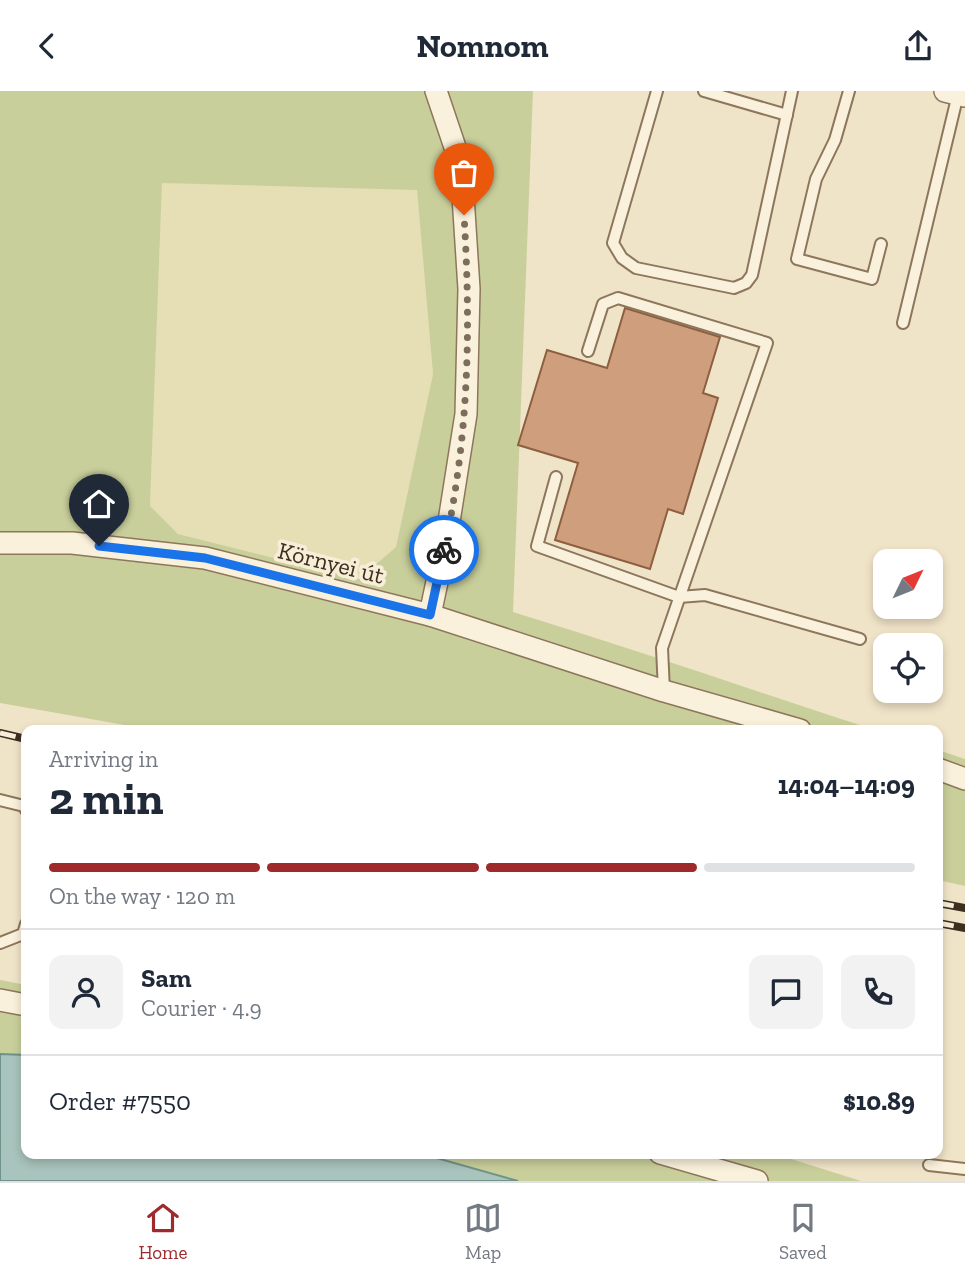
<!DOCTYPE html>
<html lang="en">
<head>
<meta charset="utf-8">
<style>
	body { margin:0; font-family:"Zilla Slab",serif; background:#f2f2f3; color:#1f2937; height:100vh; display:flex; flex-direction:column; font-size:26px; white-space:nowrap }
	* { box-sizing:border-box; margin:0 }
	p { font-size:23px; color:#747a83 }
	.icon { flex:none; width:38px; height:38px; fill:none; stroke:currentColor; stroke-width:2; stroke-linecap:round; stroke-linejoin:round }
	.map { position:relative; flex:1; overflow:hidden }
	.panel { position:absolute; left:21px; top:634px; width:922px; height:434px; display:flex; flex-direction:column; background:#fff; border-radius:14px; box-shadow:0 4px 10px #0003 }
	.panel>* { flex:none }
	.needle { width:46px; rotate:47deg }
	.tools { position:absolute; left:873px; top:458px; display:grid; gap:14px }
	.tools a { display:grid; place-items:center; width:70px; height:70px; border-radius:14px; background:#fff; box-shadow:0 4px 10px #0003; font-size:35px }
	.pin { position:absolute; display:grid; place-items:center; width:60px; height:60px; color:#fff; margin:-72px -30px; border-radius:50% 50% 50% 0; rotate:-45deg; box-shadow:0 0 7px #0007 }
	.pin .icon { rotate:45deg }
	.courier { position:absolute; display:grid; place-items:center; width:70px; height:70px; margin:-35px; border:5px solid #1a73e8; border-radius:50%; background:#fff; color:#222; box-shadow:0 2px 9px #0007 }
	.headline em { font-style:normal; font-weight:800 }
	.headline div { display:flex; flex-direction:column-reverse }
	.headline { display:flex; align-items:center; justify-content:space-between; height:119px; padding:0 28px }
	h1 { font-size:46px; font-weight:800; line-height:52px }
	.bar { display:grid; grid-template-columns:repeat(4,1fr); gap:10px 7px; align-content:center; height:84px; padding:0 28px }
	.bar i { height:9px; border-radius:5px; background:#e0e1e3 }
	.bar .on { background:#9e2a2b }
	.bar p { grid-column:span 4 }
	.line { display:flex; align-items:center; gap:18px; padding:0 28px; border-top:2px solid #e0e1e3 }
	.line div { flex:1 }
	.round { display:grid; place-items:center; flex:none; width:74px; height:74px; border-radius:14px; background:#f2f2f3 }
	header { display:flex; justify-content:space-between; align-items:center; height:91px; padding:0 28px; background:#fff; font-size:32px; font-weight:800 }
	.dock { display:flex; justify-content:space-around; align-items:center; height:98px; border-top:2px solid #e0e1e3; background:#fff; font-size:19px; color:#747a83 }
	.dock a { display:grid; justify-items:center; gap:4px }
	.dock .on { color:#9e2a2b }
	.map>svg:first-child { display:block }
</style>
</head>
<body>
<header><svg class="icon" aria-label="back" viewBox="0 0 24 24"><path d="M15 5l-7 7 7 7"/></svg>Nomnom<svg class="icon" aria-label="share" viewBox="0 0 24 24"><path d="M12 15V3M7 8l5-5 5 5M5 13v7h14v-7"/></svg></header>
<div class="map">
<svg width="965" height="1090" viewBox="0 0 965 1090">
	<rect width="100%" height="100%" fill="#f0e4c8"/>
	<!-- farmland -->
	<polygon fill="#e6deb5" points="162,91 417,98 433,283 396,456 359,488 178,443 150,415"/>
	<!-- green -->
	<g fill="#c9cf9b" fill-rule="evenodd">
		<path d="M0 0H533L513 521C635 558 754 600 875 639H153L0 612ZM162 92 417 99 433 283 396 456 359 488 178 443 150 415Z"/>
		<polygon points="938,659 965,668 965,795 938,789"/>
		<polygon points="0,889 26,894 26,964 0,963"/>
		<polygon points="419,1062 772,1062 861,1090 518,1090"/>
	</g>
	<!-- water -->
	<polygon fill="#a9c4bc" stroke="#6f938a" stroke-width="2" points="0,963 26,964 26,1062 419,1062 518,1090 0,1090"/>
	<!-- building -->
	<polygon fill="#cf9f7d" stroke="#8d5f41" stroke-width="2" points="625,217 720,246 703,302 718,307 683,423 668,418 650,478 555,449 578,372 518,354 547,259 607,277"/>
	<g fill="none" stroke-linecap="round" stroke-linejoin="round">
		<!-- service casing -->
		<g stroke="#8d765c" stroke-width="14">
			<g id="service">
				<polyline points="657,0 613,152 622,167 636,177 734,197 746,192 752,184 792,0"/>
				<polyline points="704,0 787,24"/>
				<polyline points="849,0 835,49 816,88 797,168 872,188 881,153"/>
				<polyline points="903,232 958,3"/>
				<polyline points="588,260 603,213 618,207 767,252 662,557 664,600"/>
				<polyline points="556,386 537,455 679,506 705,504 860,548"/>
				<polyline points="0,709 24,715 26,719"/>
				<polyline points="0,852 23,843 26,833"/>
				<polyline points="929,1074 965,1078"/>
			</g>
		</g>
		<!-- minor casing -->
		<g stroke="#8d765c" stroke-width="24">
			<g id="minor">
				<polyline points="945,0 965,5"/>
				<polyline points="0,452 72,452 205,467 430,524 664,600 800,639"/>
				<polyline points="430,524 447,443 466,323 469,198 461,74 436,0"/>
				<polyline points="938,678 965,688"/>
				<polyline points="0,909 26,914"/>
				<polyline points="660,1062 757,1090"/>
			</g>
		</g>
		<!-- service -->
		<use href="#service" stroke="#faf1dc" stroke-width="10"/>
		<!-- minor -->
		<use href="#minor" stroke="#faf1dc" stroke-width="21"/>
		<!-- rail casing -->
		<g stroke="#3d2e20" stroke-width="8">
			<g id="rail">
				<polyline points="0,642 26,648"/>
				<polyline points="938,812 965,817"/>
				<polyline points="938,832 965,837"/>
			</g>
		</g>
		<!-- rail -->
		<use href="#rail" stroke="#f7eed8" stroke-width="5" stroke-dasharray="16" stroke-linecap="butt"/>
	</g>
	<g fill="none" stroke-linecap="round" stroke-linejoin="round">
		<!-- done -->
		<path stroke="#7c6e5b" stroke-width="7" stroke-dasharray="0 12.6" d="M444 459C469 346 471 238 464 124"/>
		<!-- route -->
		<polyline stroke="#1a73e8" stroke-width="9" points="99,455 205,467 430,524 444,459"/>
	</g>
	<g text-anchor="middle" stroke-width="7" stroke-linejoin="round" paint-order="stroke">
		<!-- street labels -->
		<g font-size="24" fill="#3d2e20" stroke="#f7eed8">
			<text transform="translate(331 472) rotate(14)" y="8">Környei út</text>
		</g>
	</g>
</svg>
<div class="tools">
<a><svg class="needle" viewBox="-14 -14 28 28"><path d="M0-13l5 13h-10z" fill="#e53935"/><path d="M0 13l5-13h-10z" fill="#747a83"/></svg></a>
<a><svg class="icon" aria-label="locate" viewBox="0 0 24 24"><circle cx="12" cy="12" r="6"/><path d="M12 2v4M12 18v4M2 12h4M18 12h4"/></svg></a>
</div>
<div class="pin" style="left:464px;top:124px;background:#ea580c"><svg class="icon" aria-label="bag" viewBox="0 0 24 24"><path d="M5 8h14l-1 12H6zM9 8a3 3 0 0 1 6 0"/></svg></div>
<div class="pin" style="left:99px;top:455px;background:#1f2937"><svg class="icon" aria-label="home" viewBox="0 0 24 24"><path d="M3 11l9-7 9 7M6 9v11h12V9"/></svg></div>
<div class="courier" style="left:444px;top:459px"><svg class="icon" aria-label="bike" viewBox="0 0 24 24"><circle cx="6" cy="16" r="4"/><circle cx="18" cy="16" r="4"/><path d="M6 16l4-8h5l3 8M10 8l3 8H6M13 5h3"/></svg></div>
<section class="panel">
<div class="headline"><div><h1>2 min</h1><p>Arriving in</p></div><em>14:04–14:09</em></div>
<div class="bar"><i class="on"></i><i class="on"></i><i class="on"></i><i></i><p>On the way · 120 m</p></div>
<div class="line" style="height:126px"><a class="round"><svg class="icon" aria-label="person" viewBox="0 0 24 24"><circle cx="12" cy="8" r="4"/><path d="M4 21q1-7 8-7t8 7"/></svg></a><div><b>Sam</b><p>Courier · 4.9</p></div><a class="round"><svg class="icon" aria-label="chat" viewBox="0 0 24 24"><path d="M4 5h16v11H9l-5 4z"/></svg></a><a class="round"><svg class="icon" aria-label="phone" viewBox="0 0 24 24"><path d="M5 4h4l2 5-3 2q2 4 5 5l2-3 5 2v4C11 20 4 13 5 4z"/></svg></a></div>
<div class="line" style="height:91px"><div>Order #7550</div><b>$10.89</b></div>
</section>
</div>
<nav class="dock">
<a class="on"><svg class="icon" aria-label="home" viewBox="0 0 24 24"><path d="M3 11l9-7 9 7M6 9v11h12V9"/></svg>Home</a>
<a><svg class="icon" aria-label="map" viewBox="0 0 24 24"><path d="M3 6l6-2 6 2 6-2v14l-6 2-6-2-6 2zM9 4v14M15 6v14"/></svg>Map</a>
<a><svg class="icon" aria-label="saved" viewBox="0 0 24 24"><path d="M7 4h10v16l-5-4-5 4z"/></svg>Saved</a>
</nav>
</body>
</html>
